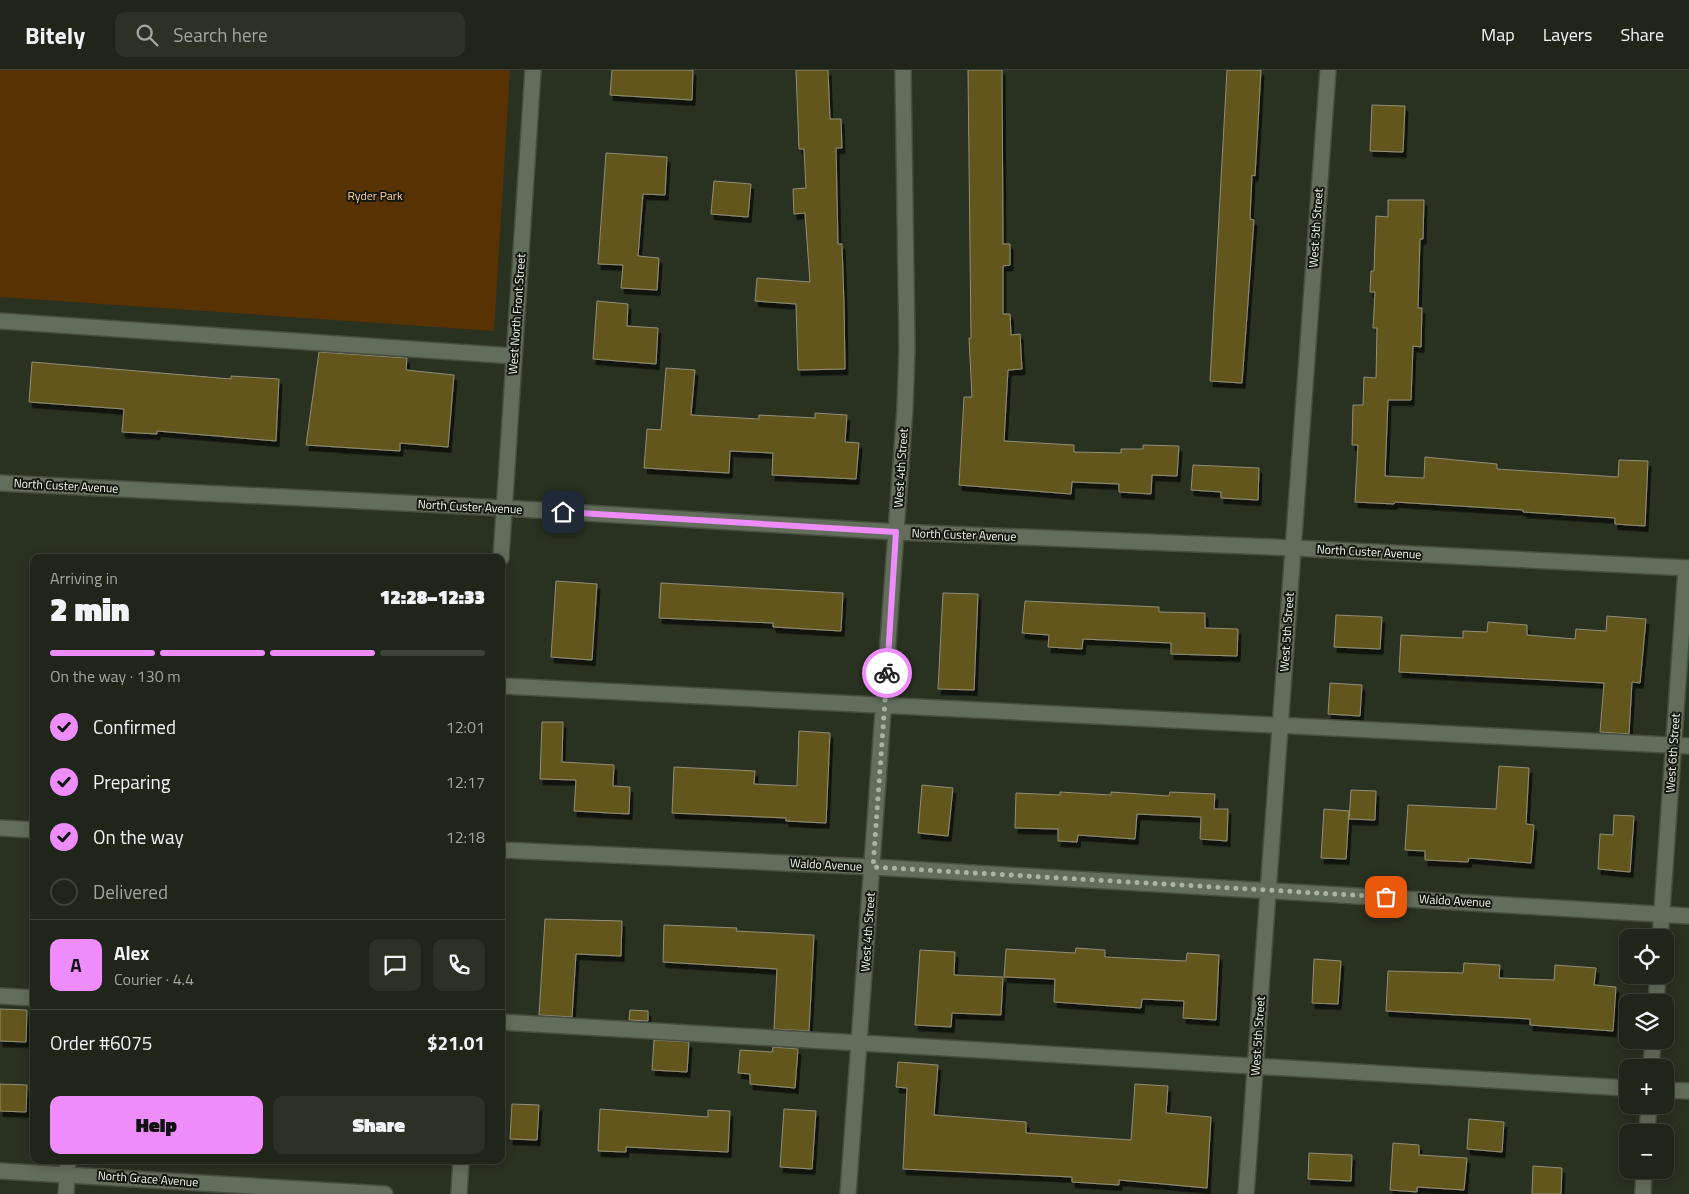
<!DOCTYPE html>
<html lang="en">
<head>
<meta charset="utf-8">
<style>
	body { margin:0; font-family:"Titillium Web",sans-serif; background:#2c3126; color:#f1f3f6; height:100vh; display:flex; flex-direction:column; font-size:19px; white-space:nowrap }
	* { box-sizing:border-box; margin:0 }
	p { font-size:16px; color:#a1a5a2 }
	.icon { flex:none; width:28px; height:28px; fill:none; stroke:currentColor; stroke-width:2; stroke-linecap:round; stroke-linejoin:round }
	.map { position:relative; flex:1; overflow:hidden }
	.details { position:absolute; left:30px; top:484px; width:475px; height:610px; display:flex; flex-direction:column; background:#1f2519; border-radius:10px; box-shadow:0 2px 12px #0003,0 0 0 1px #3c4238 }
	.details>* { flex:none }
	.fabs { position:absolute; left:1619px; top:859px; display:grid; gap:10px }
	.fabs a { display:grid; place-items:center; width:55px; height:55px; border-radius:10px; background:#1f2519; box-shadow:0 2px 12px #0003,0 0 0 1px #3c4238; font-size:25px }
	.pin { position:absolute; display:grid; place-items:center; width:42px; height:42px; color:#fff; margin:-21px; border-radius:10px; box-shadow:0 2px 8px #0006 }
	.courier { position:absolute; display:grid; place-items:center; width:50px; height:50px; margin:-25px; border:4px solid #ed8cfa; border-radius:50%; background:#fff; color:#222; box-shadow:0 1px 6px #0007 }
	.head em { font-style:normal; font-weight:800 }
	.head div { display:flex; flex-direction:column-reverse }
	.head { display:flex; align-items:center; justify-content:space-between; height:85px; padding:0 20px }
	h1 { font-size:32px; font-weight:800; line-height:38px }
	.bar { display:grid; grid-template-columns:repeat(4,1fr); gap:8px 5px; align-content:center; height:60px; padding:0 20px }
	.bar i { height:6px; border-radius:4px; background:#3c4238 }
	.bar .on { background:#ed8cfa }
	.bar p { grid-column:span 4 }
	.line { display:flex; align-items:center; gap:12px; padding:0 20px; border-top:1px solid #3c4238 }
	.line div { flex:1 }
	.round { display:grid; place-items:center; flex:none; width:52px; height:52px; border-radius:10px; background:#2c3126 }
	ol { padding:0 20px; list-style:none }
	li { display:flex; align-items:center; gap:15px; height:55px }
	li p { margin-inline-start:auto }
	li .icon { padding:5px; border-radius:50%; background:#ed8cfa; color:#111; stroke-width:4 }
	li:last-child { color:#a1a5a2 }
	li i { width:28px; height:28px; border:2px solid #3c4238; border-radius:50% }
	.primary-button { display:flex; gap:10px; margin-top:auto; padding:10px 20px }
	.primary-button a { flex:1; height:58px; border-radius:10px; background:#ed8cfa; color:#111; font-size:20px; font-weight:800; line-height:58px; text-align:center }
	.primary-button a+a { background:#2c3126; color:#f1f3f6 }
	header { display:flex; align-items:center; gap:30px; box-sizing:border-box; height:70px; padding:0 25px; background:#1f2519; border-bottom:1px solid #3c4238 }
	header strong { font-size:24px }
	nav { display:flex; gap:28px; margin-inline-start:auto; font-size:18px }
	.search { width:350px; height:45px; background:#2c3126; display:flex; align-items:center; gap:12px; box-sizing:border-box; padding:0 18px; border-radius:10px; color:#a1a5a2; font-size:19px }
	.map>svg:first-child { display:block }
</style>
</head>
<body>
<header>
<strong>Bitely</strong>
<div class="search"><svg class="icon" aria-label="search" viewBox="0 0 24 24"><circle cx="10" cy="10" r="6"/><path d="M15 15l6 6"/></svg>Search here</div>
<nav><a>Map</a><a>Layers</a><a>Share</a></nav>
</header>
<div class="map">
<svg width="1689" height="1124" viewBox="0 0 1689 1124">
	<defs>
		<filter id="shadow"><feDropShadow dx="3" dy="5.5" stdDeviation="0" flood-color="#0009"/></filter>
	</defs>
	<rect width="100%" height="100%" fill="#293121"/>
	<!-- green -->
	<polygon fill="#593204" points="0,0 510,0 494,261 0,227"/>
	<!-- building -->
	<g fill="#63571b" stroke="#928d79" filter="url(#shadow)">
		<polygon points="612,0 693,0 692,30 610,25"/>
		<polygon points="796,0 828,0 830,49 841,49 842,78 836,78 838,174 842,174 844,234 845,299 798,300 796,234 755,231 757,208 810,212 805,143 794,144 793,119 806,118 804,79 799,79"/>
		<polygon points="968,0 1002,0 1003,174 1010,174 1010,195 1003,196 1003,244 1010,244 1011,265 1020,264 1022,299 1008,300 1004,371 1074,375 1074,382 1121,383 1121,379 1143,379 1143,375 1179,376 1177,406 1152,405 1151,424 1119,422 1119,414 1072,412 1071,424 959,415 964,327 972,327 969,268 971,268"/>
		<polygon points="1227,0 1261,0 1255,106 1252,105 1250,149 1254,150 1242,313 1210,311"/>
		<polygon points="1372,35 1405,36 1403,82 1370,81"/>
		<polygon points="606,83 667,87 665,125 643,124 638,186 659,188 657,220 621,218 623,195 598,194"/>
		<polygon points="714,111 751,114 748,147 711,144"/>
		<polygon points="1388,130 1424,130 1423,169 1420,169 1418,238 1422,238 1421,277 1413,276 1411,330 1388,330 1385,406 1424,408 1425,387 1497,394 1497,399 1618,407 1619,390 1648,391 1645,456 1615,454 1615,448 1523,442 1523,440 1395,432 1394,434 1355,432 1358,375 1352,375 1353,335 1363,335 1364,307 1376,308 1377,258 1373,258 1375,222 1370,222 1371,201 1374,201 1376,146 1388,147"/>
		<polygon points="597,231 628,234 627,256 658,258 656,294 593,289"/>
		<polygon points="319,282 407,288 406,300 454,305 448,377 400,373 400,381 306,375"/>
		<polygon points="32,292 231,309 231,306 279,309 276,371 157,361 157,364 122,362 124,339 29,332"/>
		<polygon points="666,298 695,300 691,345 759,349 759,345 815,348 815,343 847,345 845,372 859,373 856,409 772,405 773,383 730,381 729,403 644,398 647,359 661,360"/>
		<polygon points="1193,395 1259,398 1258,430 1221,428 1221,422 1191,420"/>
		<polygon points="556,511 597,514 592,590 551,587"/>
		<polygon points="661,513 843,523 841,561 773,557 773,553 659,548"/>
		<polygon points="943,523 978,524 974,620 938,619"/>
		<polygon points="1025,531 1159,537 1159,542 1205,543 1205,558 1238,559 1237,586 1171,584 1171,573 1083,569 1082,579 1048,577 1049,565 1022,563"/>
		<polygon points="1336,545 1382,547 1380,579 1334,577"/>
		<polygon points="1607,546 1646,549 1640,613 1632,612 1629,664 1600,662 1604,613 1399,602 1401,565 1463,568 1463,561 1487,562 1488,552 1527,555 1527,565 1575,569 1576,559 1606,561"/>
		<polygon points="1330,613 1362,615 1360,646 1328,644"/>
		<polygon points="542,652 563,652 562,692 614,695 613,716 630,717 629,744 574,741 576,710 540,709"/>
		<polygon points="799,661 830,663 826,753 786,751 786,748 672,743 674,697 755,701 754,714 797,716"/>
		<polygon points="1499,696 1529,698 1526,754 1534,755 1531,793 1469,788 1468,792 1425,790 1425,781 1405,780 1408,735 1496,739"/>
		<polygon points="922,715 953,718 948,766 918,763"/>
		<polygon points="1351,720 1376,721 1375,750 1349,749"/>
		<polygon points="1060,722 1111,725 1111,722 1169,726 1170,722 1215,724 1214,739 1228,739 1227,771 1200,769 1201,747 1137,744 1135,769 1078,765 1077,772 1058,771 1058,759 1015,758 1016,723 1060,725"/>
		<polygon points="1324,739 1349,741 1346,789 1321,788"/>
		<polygon points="1614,745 1634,746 1630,802 1598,799 1600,764 1613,765"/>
		<polygon points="545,849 622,851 621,886 576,884 572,947 539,945"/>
		<polygon points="664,855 737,858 736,861 814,865 809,961 774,959 777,899 663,892"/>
		<polygon points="1076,878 1105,880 1105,887 1186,891 1187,883 1219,885 1216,950 1183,948 1184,931 1142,929 1141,938 1054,932 1055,909 1004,907 1006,879 1075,883"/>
		<polygon points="920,880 955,882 954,905 1003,907 1001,945 952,943 951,957 915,955"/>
		<polygon points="1314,889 1341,891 1338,934 1312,933"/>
		<polygon points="1464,893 1500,895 1499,908 1554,910 1555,895 1596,898 1594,915 1616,917 1613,961 1530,955 1530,949 1386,941 1388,901 1463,903"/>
		<polygon points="0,939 27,940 26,972 0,971"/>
		<polygon points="630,940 648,941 648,951 629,950"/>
		<polygon points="654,970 689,972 687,1002 652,1000"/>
		<polygon points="773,977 798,979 795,1018 750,1014 750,1004 738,1003 740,980 772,982"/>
		<polygon points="898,992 938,995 934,1045 1026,1052 1026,1063 1131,1070 1135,1014 1168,1016 1166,1043 1211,1047 1207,1118 1119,1110 1119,1115 1072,1112 1072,1107 903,1099 907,1018 896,1017"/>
		<polygon points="0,1014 27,1015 26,1042 0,1041"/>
		<polygon points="512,1034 539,1035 537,1070 510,1069"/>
		<polygon points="600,1039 708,1047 708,1040 730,1041 728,1082 626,1077 626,1082 598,1081"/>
		<polygon points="784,1039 816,1041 812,1099 780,1097"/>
		<polygon points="1469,1049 1504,1052 1502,1082 1467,1079"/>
		<polygon points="1393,1073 1419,1075 1419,1085 1467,1088 1464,1120 1417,1117 1417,1122 1390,1120"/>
		<polygon points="1309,1083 1352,1085 1351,1111 1308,1109"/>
		<polygon points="1533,1096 1562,1098 1561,1124 1532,1124"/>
	</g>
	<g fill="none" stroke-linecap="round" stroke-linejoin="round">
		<!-- minor casing -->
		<g stroke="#474e40" stroke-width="18">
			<g id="minor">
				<polyline points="0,251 514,286"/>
				<polyline points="0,413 504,438 896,462 1294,478 1689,498"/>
				<polyline points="501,488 533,0"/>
				<polyline points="501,616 1689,676"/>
				<polyline points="0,758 34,760"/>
				<polyline points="501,780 873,797 1689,846"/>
				<polyline points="1660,868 1686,498"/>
				<polyline points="0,926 34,928"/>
				<polyline points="1656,932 1658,905"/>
				<polyline points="501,952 1628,1018"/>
				<polyline points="1651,998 1653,970"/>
				<polyline points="1665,1020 1689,1021"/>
				<polyline points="1647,1062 1649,1035"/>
				<polyline points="0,1101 385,1124"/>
				<polyline points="66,1124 68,1090"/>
				<polyline points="459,1124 461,1090"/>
				<polyline points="848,1124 905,338 907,278 903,0"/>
				<polyline points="1246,1124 1328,0"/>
				<polyline points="1643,1124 1644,1100"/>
			</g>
		</g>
		<!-- minor -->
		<use href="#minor" stroke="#636d5b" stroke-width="15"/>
	</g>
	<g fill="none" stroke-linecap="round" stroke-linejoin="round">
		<!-- done -->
		<polyline stroke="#abb2a5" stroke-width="5" stroke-dasharray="0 9" points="887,603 873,797 1386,827"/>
		<!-- route -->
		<polyline stroke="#ed8cfa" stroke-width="6" points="563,442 896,462 887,603"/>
	</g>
	<g text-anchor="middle" stroke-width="4" stroke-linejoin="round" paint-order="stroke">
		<!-- park labels -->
		<g font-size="12" fill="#ffcfa4" stroke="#141811">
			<text x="375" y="130">Ryder Park</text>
		</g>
		<!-- street labels -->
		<g font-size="12" fill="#f1f7ec" stroke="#141811">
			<text transform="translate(1316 158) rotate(-86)" y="4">West 5th Street</text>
			<text transform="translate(517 244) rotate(-86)" y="4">West North Front Street</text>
			<text transform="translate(901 398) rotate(-86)" y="4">West 4th Street</text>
			<text transform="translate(66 416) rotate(3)" y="4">North Custer Avenue</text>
			<text transform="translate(470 437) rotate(3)" y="4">North Custer Avenue</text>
			<text transform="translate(964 465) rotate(2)" y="4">North Custer Avenue</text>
			<text transform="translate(1369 482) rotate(3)" y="4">North Custer Avenue</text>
			<text transform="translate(1287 562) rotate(-86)" y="4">West 5th Street</text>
			<text transform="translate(1673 683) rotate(-86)" y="4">West 6th Street</text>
			<text transform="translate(826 795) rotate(3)" y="4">Waldo Avenue</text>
			<text transform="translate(1455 831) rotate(3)" y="4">Waldo Avenue</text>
			<text transform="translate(868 862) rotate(-86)" y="4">West 4th Street</text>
			<text transform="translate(1258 966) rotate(-86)" y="4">West 5th Street</text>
			<text transform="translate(148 1109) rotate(4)" y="4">North Grace Avenue</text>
		</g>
	</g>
</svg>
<div class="fabs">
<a><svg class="icon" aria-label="locate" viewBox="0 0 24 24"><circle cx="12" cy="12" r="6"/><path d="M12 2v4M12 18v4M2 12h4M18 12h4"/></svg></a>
<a><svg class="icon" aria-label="layers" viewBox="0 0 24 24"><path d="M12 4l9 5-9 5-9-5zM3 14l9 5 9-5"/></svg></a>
<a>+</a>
<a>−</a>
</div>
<div class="pin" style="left:1386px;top:827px;background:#ea580c"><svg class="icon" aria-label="bag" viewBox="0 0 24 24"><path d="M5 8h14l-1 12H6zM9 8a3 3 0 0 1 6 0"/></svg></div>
<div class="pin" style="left:563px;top:442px;background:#1f2937"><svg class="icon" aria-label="home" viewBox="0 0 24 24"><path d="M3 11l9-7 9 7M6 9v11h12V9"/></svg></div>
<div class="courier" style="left:887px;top:603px"><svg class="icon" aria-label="bike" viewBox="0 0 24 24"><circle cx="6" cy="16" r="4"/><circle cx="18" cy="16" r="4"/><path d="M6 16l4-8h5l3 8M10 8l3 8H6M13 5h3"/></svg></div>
<section class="details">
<div class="head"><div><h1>2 min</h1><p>Arriving in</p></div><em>12:28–12:33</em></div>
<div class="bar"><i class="on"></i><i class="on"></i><i class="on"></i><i></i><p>On the way · 130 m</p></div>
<ol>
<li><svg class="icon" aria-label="check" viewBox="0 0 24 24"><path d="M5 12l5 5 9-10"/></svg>Confirmed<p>12:01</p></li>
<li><svg class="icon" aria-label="check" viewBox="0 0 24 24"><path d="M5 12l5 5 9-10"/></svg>Preparing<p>12:17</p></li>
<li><svg class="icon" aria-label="check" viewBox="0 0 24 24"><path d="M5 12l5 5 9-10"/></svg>On the way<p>12:18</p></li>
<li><i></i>Delivered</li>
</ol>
<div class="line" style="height:90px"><b class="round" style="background:#ed8cfa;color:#111">A</b><div><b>Alex</b><p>Courier · 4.4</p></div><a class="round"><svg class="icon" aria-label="chat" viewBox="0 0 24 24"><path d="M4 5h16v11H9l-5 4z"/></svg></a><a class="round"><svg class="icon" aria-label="phone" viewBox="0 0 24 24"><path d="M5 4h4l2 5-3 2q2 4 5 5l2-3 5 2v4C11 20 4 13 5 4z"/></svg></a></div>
<div class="line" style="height:65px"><div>Order #6075</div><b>$21.01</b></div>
<div class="primary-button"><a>Help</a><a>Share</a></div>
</section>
</div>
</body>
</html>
